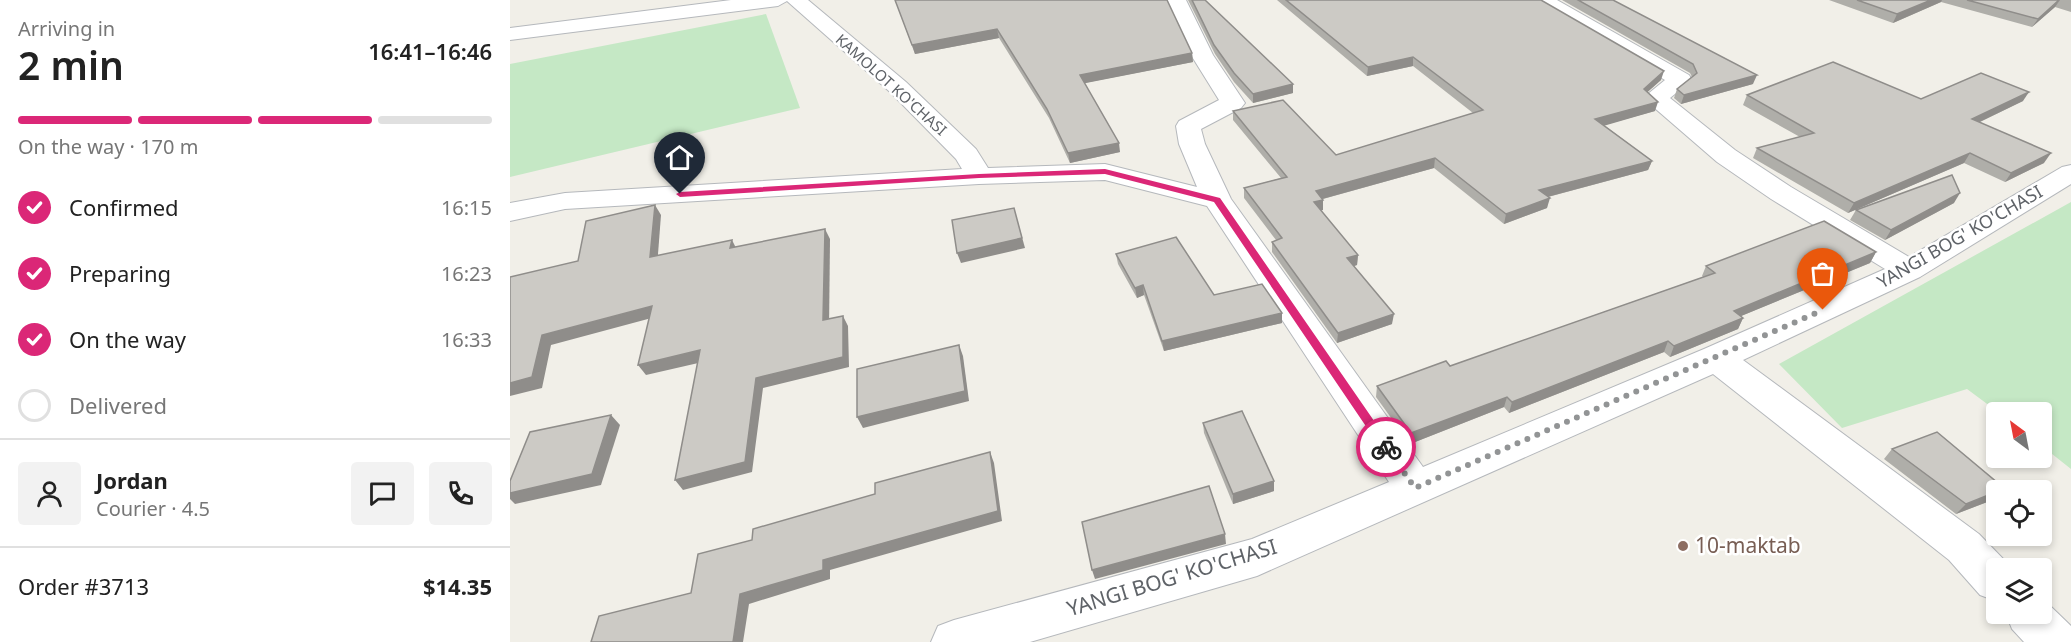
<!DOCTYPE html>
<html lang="en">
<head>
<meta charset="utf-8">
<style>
	body { margin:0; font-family:"Noto Sans",sans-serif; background:#f2f2f2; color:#222; height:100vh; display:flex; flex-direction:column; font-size:22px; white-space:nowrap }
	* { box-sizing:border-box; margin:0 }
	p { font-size:20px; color:#767676 }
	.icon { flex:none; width:33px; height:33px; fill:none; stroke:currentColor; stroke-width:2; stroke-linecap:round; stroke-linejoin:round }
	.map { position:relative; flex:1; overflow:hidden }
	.details { display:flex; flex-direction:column; background:#fff; width:510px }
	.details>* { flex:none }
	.needle { width:39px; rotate:328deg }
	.fabs { position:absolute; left:1476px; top:402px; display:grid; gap:12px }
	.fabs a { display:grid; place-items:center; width:66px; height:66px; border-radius:6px; background:#fff; box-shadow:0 3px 9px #0003; font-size:30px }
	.pin { position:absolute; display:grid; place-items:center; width:51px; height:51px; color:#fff; margin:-62px -26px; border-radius:50% 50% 50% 0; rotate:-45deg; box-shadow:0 0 6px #0007 }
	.pin .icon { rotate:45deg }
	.courier { position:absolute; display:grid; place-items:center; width:60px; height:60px; margin:-30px; border:4px solid #db2777; border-radius:50%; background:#fff; color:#222; box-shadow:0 2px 8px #0007 }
	.head em { font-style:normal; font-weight:600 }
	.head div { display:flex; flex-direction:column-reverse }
	.head { display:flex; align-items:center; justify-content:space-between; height:102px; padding:0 18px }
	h1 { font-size:39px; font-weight:600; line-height:45px }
	.bar { display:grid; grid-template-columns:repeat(4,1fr); gap:9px 6px; align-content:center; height:72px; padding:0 18px }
	.bar i { height:8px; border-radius:4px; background:#e0e0e0 }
	.bar .active { background:#db2777 }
	.bar p { grid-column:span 4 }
	.line { display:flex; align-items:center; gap:15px; padding:0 18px; border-top:2px solid #e0e0e0 }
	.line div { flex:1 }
	.round { display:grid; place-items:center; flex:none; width:63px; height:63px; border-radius:6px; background:#f2f2f2 }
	ol { padding:0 18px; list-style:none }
	li { display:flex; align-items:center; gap:18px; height:66px }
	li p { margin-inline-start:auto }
	li .icon { padding:6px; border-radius:50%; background:#db2777; color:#fff; stroke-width:4 }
	li:last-child { color:#767676 }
	li i { width:33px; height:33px; border:3px solid #e0e0e0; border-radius:50% }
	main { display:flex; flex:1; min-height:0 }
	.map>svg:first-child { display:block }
</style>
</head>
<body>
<main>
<section class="details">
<div class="head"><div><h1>2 min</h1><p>Arriving in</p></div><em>16:41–16:46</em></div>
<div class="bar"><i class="active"></i><i class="active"></i><i class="active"></i><i></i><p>On the way · 170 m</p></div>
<ol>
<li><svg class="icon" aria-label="check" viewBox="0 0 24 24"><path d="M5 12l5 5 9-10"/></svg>Confirmed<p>16:15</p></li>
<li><svg class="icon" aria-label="check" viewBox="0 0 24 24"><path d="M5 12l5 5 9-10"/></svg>Preparing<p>16:23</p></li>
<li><svg class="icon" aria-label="check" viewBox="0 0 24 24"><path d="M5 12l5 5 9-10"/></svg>On the way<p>16:33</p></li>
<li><i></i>Delivered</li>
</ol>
<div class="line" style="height:108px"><a class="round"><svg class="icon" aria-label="person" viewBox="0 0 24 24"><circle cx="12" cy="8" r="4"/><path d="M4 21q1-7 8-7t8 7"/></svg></a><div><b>Jordan</b><p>Courier · 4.5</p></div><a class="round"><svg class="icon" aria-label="chat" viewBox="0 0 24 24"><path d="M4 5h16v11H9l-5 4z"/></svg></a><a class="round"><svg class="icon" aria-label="phone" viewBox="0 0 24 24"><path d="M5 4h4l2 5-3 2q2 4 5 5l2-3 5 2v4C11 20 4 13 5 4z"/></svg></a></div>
<div class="line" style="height:78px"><div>Order #3713</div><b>$14.35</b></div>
</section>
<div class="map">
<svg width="1561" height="642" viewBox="0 0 1561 642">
	<rect width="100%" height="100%" fill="#f1efe8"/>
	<!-- green -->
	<g fill="#c5e8c5">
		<polygon points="256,14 290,108 0,177 0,64"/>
		<polygon points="1561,202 1561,469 1532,446 1532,412 1488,412 1457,389 1332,428 1269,364"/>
	</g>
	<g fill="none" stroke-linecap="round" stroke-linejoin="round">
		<!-- minor casing -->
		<g stroke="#b5b8bc" stroke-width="2">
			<g id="minor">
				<polygon points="221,0 298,0 396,82 466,149 478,168 595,164 687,187 669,144 666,126 669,121 709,100 681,55 656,0 676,0 703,55 735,103 731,108 691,129 695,144 721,199 913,467 1194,349 1375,269 1261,199 1207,162 1133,98 1155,80 1026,4 1023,0 1047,0 1179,75 1182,80 1160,98 1225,150 1281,187 1399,257 1552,167 1561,165 1561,184 1410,277 1233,360 1469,534 1502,568 1486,568 1486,601 1470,595 1439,560 1203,374 747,576 520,642 421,642 428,626 444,620 742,539 879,482 697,206 595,180 469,184 55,209 0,221 0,203 55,193 452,169 446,159 380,92 277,1 268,6 0,40 0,28"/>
				<polygon points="1532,598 1561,626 1561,642 1514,642 1502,629 1496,614 1532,614"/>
			</g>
		</g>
		<!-- minor -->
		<use href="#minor" fill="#fff" fill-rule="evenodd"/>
	</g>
	<!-- wall -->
	<g fill="#afaea9">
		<polygon points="385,0 682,53 683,62 574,83 610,152 560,163 539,118 489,38 405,54"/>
		<polygon points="678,0 695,0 783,93 743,103 724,82 705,54"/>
		<polygon points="767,0 1031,0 1151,80 1137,92 1145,111 1094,125 1142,161 1138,170 1038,197 1037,208 994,224 924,168 813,199 813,210 810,210 848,255 847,265 843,266 882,324 827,343 762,252 762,242 766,240 734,198 734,188 771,178 723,120 723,111 826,155 963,113 903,66 857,76"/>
		<polygon points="1052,0 1103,0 1243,84 1171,104 1164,98 1167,89 1182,77 1180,73"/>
		<polygon points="1319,0 1561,0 1561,12 1545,7 1522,27 1431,2 1383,23"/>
		<polygon points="1237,95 1513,101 1470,122 1534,163 1495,182 1454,163 1338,213 1243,158 1247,148 1290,137 1233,105"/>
		<polygon points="1444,203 1375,240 1340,220 1346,210"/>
		<polygon points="1366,252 1360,263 1231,316 1233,318 1228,329 1160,357 1154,352 999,413 994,407 900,444 866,397 867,386 940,366 1193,277 1192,276 1196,266"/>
		<polygon points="606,254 704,295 772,313 772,323 654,351 634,295 627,298 608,264"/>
		<polygon points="693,423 764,491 723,504 694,433"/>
		<polygon points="1382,449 1495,489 1493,490 1486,490 1486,497 1485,499 1446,514 1374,459"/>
	</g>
	<!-- shaded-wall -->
	<g fill="#8f8d8a">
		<polygon points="1421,0 1432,0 1431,2 1383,23 1387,14"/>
		<polygon points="1550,0 1545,7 1522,27 1528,19"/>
		<polygon points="487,29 489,38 405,54 402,45"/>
		<polygon points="682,53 683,62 571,84 570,75"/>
		<polygon points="903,57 903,66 857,76 858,67"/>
		<polygon points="1154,71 1151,80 1131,98 1134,89"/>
		<polygon points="1247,75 1243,84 1171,104 1174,95"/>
		<polygon points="783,84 783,93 743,103 743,94"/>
		<polygon points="1519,92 1513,101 1457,128 1462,119"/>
		<polygon points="1148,102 1145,111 1083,129 1085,119"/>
		<polygon points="609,143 610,152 560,163 558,153"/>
		<polygon points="1460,153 1454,163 1338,213 1344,203"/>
		<polygon points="1541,153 1534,163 1495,182 1501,173"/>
		<polygon points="925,158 924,168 805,201 806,191"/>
		<polygon points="1142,161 1138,170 1026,200 1029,190"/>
		<polygon points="1450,193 1444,203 1375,240 1381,230"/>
		<polygon points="1040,198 1037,208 994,224 996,214"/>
		<polygon points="813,200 813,210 804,212 804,202"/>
		<polygon points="145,205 151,215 147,267 140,257"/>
		<polygon points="504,208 515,248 451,263 447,253"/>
		<polygon points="315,229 320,239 319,330 313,320"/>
		<polygon points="222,240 227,250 220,248"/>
		<polygon points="1366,252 1360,263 1219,321 1224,311"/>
		<polygon points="848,255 847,265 836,269 837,258"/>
		<polygon points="633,285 634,295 627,298 625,288"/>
		<polygon points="142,306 149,316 41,345 32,388 0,396 0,383 32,335"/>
		<polygon points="772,313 772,323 654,351 652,341"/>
		<polygon points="884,314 882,324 827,343 828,333"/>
		<polygon points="333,316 338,326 339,367 253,388 242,472 173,490 165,480 246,378"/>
		<polygon points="1233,318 1228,329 1160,357 1164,346"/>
		<polygon points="1158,341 1154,352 999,413 1002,402"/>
		<polygon points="449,345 453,356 459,401 353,428 347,417"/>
		<polygon points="190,350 197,361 136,375 128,365"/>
		<polygon points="997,397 994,407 900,444 901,433"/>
		<polygon points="101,415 110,425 91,485 5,504 0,499 0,493"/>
		<polygon points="480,452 484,463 492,521 320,570 320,579 239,604 233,642 223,642 230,594 313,560"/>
		<polygon points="764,481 764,491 723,504 723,494"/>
		<polygon points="1486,492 1486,497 1485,499 1446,514 1456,504"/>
		<polygon points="715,534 716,544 585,579 582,570"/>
	</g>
	<!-- building -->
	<g fill="#cccac5" stroke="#8f8d8a" stroke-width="1.5">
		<polygon points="385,0 657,0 682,53 570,75 609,143 558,153 537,109 487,29 402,45"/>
		<polygon points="682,0 695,0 783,84 743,94 724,73 704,45"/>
		<polygon points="776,0 1031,0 1154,71 1134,89 1148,102 1085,119 1142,161 1029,190 1040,198 996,214 925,158 806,191 813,200 804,202 848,255 837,258 884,314 828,333 762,242 772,238 734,188 777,177 723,111 773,100 826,155 973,110 903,57 858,67"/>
		<polygon points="1068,0 1103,0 1247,75 1174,95 1167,89 1187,73 1183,64"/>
		<polygon points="1347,0 1421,0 1387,14"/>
		<polygon points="1457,0 1549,0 1528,19"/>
		<polygon points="1323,62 1411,99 1471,73 1519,92 1462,119 1541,153 1501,173 1460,153 1344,203 1247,148 1304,133 1237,95"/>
		<polygon points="1442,175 1450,193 1381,230 1346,210"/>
		<polygon points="145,205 140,257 222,240 220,248 315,229 313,320 333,316 333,357 246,378 235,462 165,480 190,350 128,365 142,306 32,335 22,377 0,383 0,277 68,261 76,221"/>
		<polygon points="504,208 512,238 447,253 442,220"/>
		<polygon points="1314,221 1366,252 1224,311 1233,318 1164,346 1158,341 1002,402 997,397 901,433 867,386 936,361 940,366 1205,273 1196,266"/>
		<polygon points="666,237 704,295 752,284 772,313 652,341 633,285 625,288 606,254"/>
		<polygon points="449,345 455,391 347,417 347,369"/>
		<polygon points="732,411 764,481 723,494 693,423"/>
		<polygon points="101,415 82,474 0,493 0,481 20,432"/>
		<polygon points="1427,432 1495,489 1491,490 1486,490 1486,492 1456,504 1382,449"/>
		<polygon points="480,452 488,511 313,560 313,570 230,594 223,642 81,642 89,616 181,593 188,554 242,540 243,529 365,494 365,483"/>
		<polygon points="699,486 715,534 582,570 572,522"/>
	</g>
	<!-- route -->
	<polygon fill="#db2777" points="595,169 710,198 880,444 880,450 872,450 704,202 595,174 469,178 170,197 166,194 170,192 469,174"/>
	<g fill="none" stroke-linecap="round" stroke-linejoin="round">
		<!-- done -->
		<polyline stroke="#929495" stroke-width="6" stroke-dasharray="0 10.8" points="876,447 905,488 1313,310"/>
	</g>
	<!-- markers -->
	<circle fill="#8d6e63" stroke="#fff" stroke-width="2" cx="1173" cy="546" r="6"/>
	<g text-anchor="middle" stroke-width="5" stroke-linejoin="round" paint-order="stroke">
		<!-- far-street labels -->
		<g font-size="15" fill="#5f6368" stroke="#fff">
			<text transform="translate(381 85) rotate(42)" y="5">KAMOLOT KO'CHASI</text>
		</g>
		<!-- street labels -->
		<g font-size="18" fill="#5f6368" stroke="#fff">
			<text transform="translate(1450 237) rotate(-30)" y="6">YANGI BOG' KO'CHASI</text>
		</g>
		<!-- near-education labels -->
		<g font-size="21" fill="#785e54" stroke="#fff" text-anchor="start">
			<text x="1185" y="553">10-maktab</text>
		</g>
		<!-- near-street labels -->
		<g font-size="21" fill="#5f6368" stroke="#fff">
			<text transform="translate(662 578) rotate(-17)" y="7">YANGI BOG' KO'CHASI</text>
		</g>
	</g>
</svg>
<div class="fabs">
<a><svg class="needle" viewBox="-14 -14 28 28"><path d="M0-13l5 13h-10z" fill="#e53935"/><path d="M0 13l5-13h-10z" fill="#767676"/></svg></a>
<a><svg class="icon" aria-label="locate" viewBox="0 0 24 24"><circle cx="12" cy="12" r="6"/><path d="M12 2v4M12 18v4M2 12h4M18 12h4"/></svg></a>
<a><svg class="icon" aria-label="layers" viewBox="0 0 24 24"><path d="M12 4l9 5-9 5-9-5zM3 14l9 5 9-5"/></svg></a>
</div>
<div class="pin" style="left:1313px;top:310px;background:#ea580c"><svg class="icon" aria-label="bag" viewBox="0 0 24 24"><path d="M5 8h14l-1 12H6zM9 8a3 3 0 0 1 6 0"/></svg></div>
<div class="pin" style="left:170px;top:194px;background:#1f2937"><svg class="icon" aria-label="home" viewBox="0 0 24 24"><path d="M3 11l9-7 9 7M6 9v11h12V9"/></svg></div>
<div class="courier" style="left:876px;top:447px"><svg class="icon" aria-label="bike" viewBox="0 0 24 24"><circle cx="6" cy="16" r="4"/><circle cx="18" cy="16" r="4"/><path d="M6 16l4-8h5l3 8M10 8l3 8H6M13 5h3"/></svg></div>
</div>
</main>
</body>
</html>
